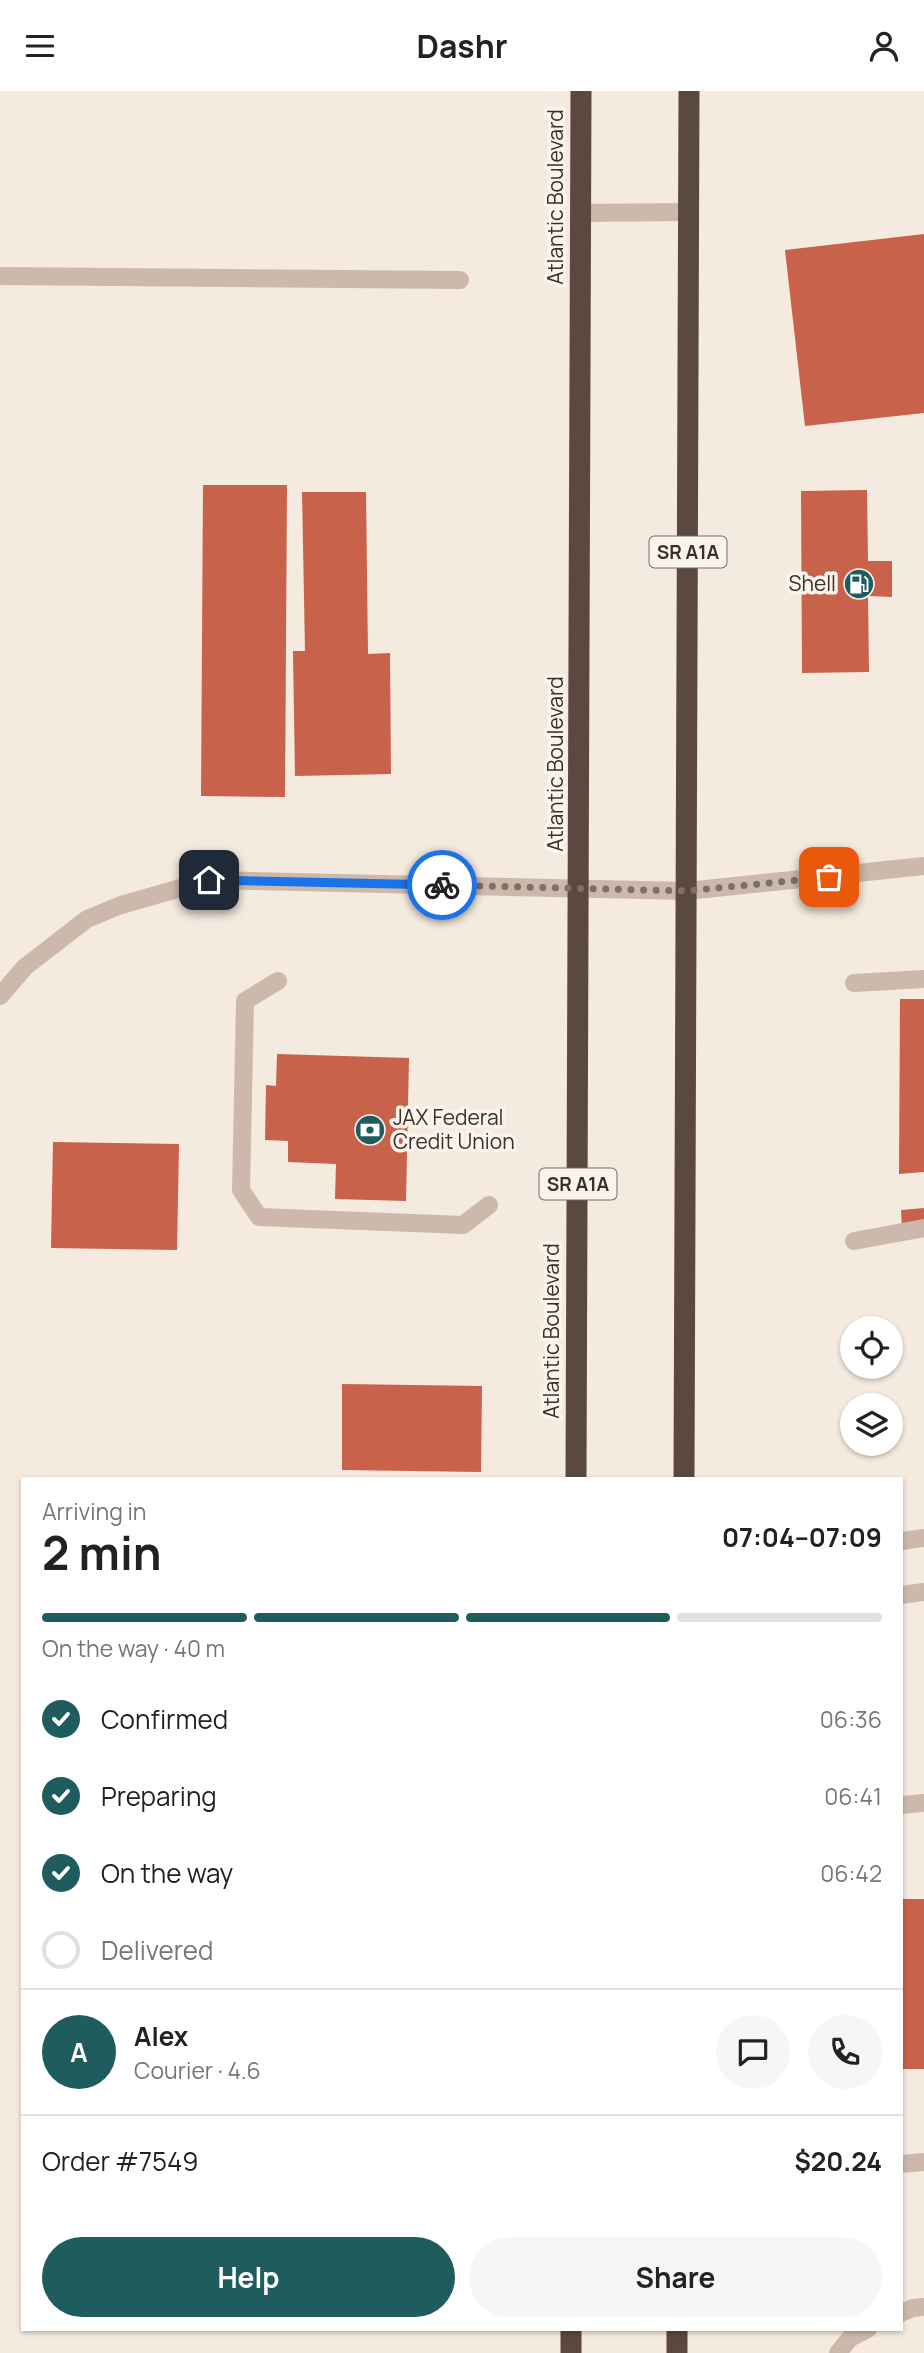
<!DOCTYPE html>
<html lang="en">
<head>
<meta charset="utf-8">
<style>
	body { margin:0; font-family:Manrope,sans-serif; background:#f6f6f6; color:#222; height:100vh; display:flex; flex-direction:column; font-size:26px; white-space:nowrap }
	* { box-sizing:border-box; margin:0 }
	p { font-size:23px; color:#767676 }
	.icon { flex:none; width:38px; height:38px; fill:none; stroke:currentColor; stroke-width:2; stroke-linecap:round; stroke-linejoin:round }
	.map { position:relative; flex:1; overflow:hidden }
	.drawer { position:absolute; left:21px; top:1386px; width:882px; height:854px; display:flex; flex-direction:column; background:#fff; border-radius:0px; box-shadow:0 2px 5px #0004 }
	.drawer>* { flex:none }
	.controls { position:absolute; left:840px; top:1225px; display:grid; gap:14px }
	.controls a { display:grid; place-items:center; width:63px; height:63px; border-radius:50%; background:#fff; box-shadow:0 2px 5px #0004; font-size:35px }
	.pin { position:absolute; display:grid; place-items:center; width:60px; height:60px; color:#fff; margin:-30px; border-radius:14px; box-shadow:0 4px 10px #0006 }
	.courier { position:absolute; display:grid; place-items:center; width:70px; height:70px; margin:-35px; border:5px solid #1a73e8; border-radius:50%; background:#fff; color:#222; box-shadow:0 2px 9px #0007 }
	.headline em { font-style:normal; font-weight:700 }
	.headline div { display:flex; flex-direction:column-reverse }
	.headline { display:flex; align-items:center; justify-content:space-between; height:119px; padding:0 21px }
	h1 { font-size:46px; font-weight:700; line-height:52px }
	.bar { display:grid; grid-template-columns:repeat(4,1fr); gap:10px 7px; align-content:center; height:84px; padding:0 21px }
	.bar i { height:9px; border-radius:5px; background:#e0e0e0 }
	.bar .current { background:#1e5c5d }
	.bar p { grid-column:span 4 }
	.line { display:flex; align-items:center; gap:18px; padding:0 21px; border-top:2px solid #e0e0e0 }
	.line div { flex:1 }
	.round { display:grid; place-items:center; flex:none; width:74px; height:74px; border-radius:37px; background:#f6f6f6 }
	ol { padding:0 21px; list-style:none }
	li { display:flex; align-items:center; gap:21px; height:77px }
	li p { margin-inline-start:auto }
	li .icon { padding:7px; border-radius:50%; background:#1e5c5d; color:#fff; stroke-width:4 }
	li:last-child { color:#767676 }
	li i { width:38px; height:38px; border:4px solid #e0e0e0; border-radius:50% }
	.action { display:flex; gap:14px; margin-top:auto; padding:14px 21px }
	.action a { flex:1; height:80px; border-radius:42px; background:#1e5c5d; color:#fff; font-size:28px; font-weight:700; line-height:80px; text-align:center }
	.action a+a { background:#f6f6f6; color:#222 }
	header { display:flex; justify-content:space-between; align-items:center; height:91px; padding:0 21px; background:#fff; font-size:32px; font-weight:700 }
	.map>svg:first-child { display:block }
</style>
</head>
<body>
<header><svg class="icon" aria-label="menu" viewBox="0 0 24 24"><path d="M4 6h16M4 12h16M4 18h16"/></svg>Dashr<svg class="icon" aria-label="person" viewBox="0 0 24 24"><circle cx="12" cy="8" r="4"/><path d="M4 21q1-7 8-7t8 7"/></svg></header>
<div class="map">
<svg width="924" height="2262" viewBox="0 0 924 2262">
	<rect width="100%" height="100%" fill="#f4eae0"/>
	<!-- building -->
	<g fill="#c8624a">
		<polygon points="924,143 924,322 805,335 785,159"/>
		<polygon points="203,394 287,394 285,706 201,705"/>
		<polygon points="867,399 868,470 892,470 892,506 868,505 869,581 802,582 801,400"/>
		<polygon points="302,401 366,401 368,563 390,562 391,683 295,685 293,560 305,560"/>
		<polygon points="900,908 924,908 924,1081 899,1083"/>
		<polygon points="277,963 409,967 406,1110 335,1108 336,1073 288,1071 288,1050 265,1049 266,994 276,995"/>
		<polygon points="53,1051 179,1053 177,1159 51,1157"/>
		<polygon points="924,1117 924,1135 902,1137 901,1119"/>
		<polygon points="342,1293 482,1295 481,1381 342,1379"/>
		<rect x="901" y="1808" width="23" height="170"/>
	</g>
	<g fill="none" stroke-linecap="round" stroke-linejoin="round">
		<!-- minor -->
		<g stroke="#cdb9ab" stroke-width="18">
			<polyline points="581,122 688,121"/>
			<polyline points="0,185 460,189"/>
			<polyline points="278,890 245,910 241,1099 259,1126 463,1134 489,1114"/>
			<polyline points="854,892 924,888"/>
			<polyline points="0,905 25,876 87,828 121,814 209,789 687,800 924,775"/>
			<polyline points="854,1150 924,1137"/>
			<polyline points="901,1450 924,1447"/>
			<polyline points="901,1504 924,1501"/>
			<polyline points="901,1714 924,1712"/>
			<polyline points="901,2073 924,2071"/>
			<polyline points="901,2222 913,2217 924,2216"/>
			<polyline points="838,2262 850,2247 868,2238"/>
		</g>
		<!-- highway -->
		<g stroke="#5b4841" stroke-width="21">
			<polyline points="576,1388 581,0"/>
			<polyline points="684,1388 689,0"/>
			<polyline points="571,2262 571,2238"/>
			<polyline points="677,2262 677,2238"/>
		</g>
	</g>
	<g fill="none" stroke-linecap="round" stroke-linejoin="round">
		<!-- done -->
		<polyline stroke="#7b706a" stroke-width="7" stroke-dasharray="0 12.6" points="442,794 687,800 829,786"/>
		<!-- route -->
		<polyline stroke="#1a73e8" stroke-width="9" points="209,789 442,794"/>
	</g>
	<!-- icons -->
	<defs>
		<g id="fuel-disc" transform="scale(1.575)"><circle r="9.5" fill="#1e5c5d" stroke="#fbf4ed"/><path d="M-5.5-6h7V0h2V4h1.3V-2.5L3-4.5l.8-.8L6-3V5H2.5V1h-1V6h-7ZM-4.2-4.7v3.2H.2V-4.7Z" fill="#fff"/></g>
		<g id="bank-disc" transform="scale(1.575)"><circle r="9.5" fill="#1e5c5d" stroke="#fbf4ed"/><path d="M-6-4H6V4H-6ZM0-2.3a2.3 2.3 0 1 0 0 4.6a2.3 2.3 0 1 0 0-4.6Z" fill="#fff"/></g>
	</defs>
	<g fill-rule="evenodd">
		<use href="#fuel-disc" x="859" y="493"/>
		<use href="#bank-disc" x="370" y="1039"/>
	</g>
	<g text-anchor="middle" stroke-width="7" stroke-linejoin="round" paint-order="stroke">
		<!-- shield labels -->
		<g fill="#fbf4ed" stroke="#746a64" stroke-width="2">
			<rect x="649.5" y="445.5" width="77" height="31" rx="5"/>
			<rect x="539.5" y="1077.5" width="77" height="31" rx="5"/>
		</g>
		<g font-size="19" font-weight="bold" fill="#3a2f2a">
			<text x="688" y="468">SR A1A</text>
			<text x="578" y="1100">SR A1A</text>
		</g>
		<!-- street labels -->
		<g font-size="21" fill="#3a2f2a" stroke="#fbf4ed">
			<text transform="translate(556 106) rotate(-90)" y="7">Atlantic Boulevard</text>
			<text transform="translate(556 673) rotate(-90)" y="7">Atlantic Boulevard</text>
			<text transform="translate(552 1240) rotate(-90)" y="7">Atlantic Boulevard</text>
		</g>
		<!-- poi labels -->
		<g font-size="21" fill="#3a2f2a" stroke="#fbf4ed" text-anchor="end">
			<text x="836" y="500">Shell</text>
			<text x="393" y="1034" text-anchor="start">JAX Federal<tspan x="393" dy="24">Credit Union</tspan></text>
		</g>
	</g>
</svg>
<div class="controls">
<a><svg class="icon" aria-label="locate" viewBox="0 0 24 24"><circle cx="12" cy="12" r="6"/><path d="M12 2v4M12 18v4M2 12h4M18 12h4"/></svg></a>
<a><svg class="icon" aria-label="layers" viewBox="0 0 24 24"><path d="M12 4l9 5-9 5-9-5zM3 14l9 5 9-5"/></svg></a>
</div>
<div class="pin" style="left:829px;top:786px;background:#ea580c"><svg class="icon" aria-label="bag" viewBox="0 0 24 24"><path d="M5 8h14l-1 12H6zM9 8a3 3 0 0 1 6 0"/></svg></div>
<div class="pin" style="left:209px;top:789px;background:#1f2937"><svg class="icon" aria-label="home" viewBox="0 0 24 24"><path d="M3 11l9-7 9 7M6 9v11h12V9"/></svg></div>
<div class="courier" style="left:442px;top:794px"><svg class="icon" aria-label="bike" viewBox="0 0 24 24"><circle cx="6" cy="16" r="4"/><circle cx="18" cy="16" r="4"/><path d="M6 16l4-8h5l3 8M10 8l3 8H6M13 5h3"/></svg></div>
<section class="drawer">
<div class="headline"><div><h1>2 min</h1><p>Arriving in</p></div><em>07:04–07:09</em></div>
<div class="bar"><i class="current"></i><i class="current"></i><i class="current"></i><i></i><p>On the way · 40 m</p></div>
<ol>
<li><svg class="icon" aria-label="check" viewBox="0 0 24 24"><path d="M5 12l5 5 9-10"/></svg>Confirmed<p>06:36</p></li>
<li><svg class="icon" aria-label="check" viewBox="0 0 24 24"><path d="M5 12l5 5 9-10"/></svg>Preparing<p>06:41</p></li>
<li><svg class="icon" aria-label="check" viewBox="0 0 24 24"><path d="M5 12l5 5 9-10"/></svg>On the way<p>06:42</p></li>
<li><i></i>Delivered</li>
</ol>
<div class="line" style="height:126px"><b class="round" style="background:#1e5c5d;color:#fff">A</b><div><b>Alex</b><p>Courier · 4.6</p></div><a class="round"><svg class="icon" aria-label="chat" viewBox="0 0 24 24"><path d="M4 5h16v11H9l-5 4z"/></svg></a><a class="round"><svg class="icon" aria-label="phone" viewBox="0 0 24 24"><path d="M5 4h4l2 5-3 2q2 4 5 5l2-3 5 2v4C11 20 4 13 5 4z"/></svg></a></div>
<div class="line" style="height:91px"><div>Order #7549</div><b>$20.24</b></div>
<div class="action"><a>Help</a><a>Share</a></div>
</section>
</div>
</body>
</html>
